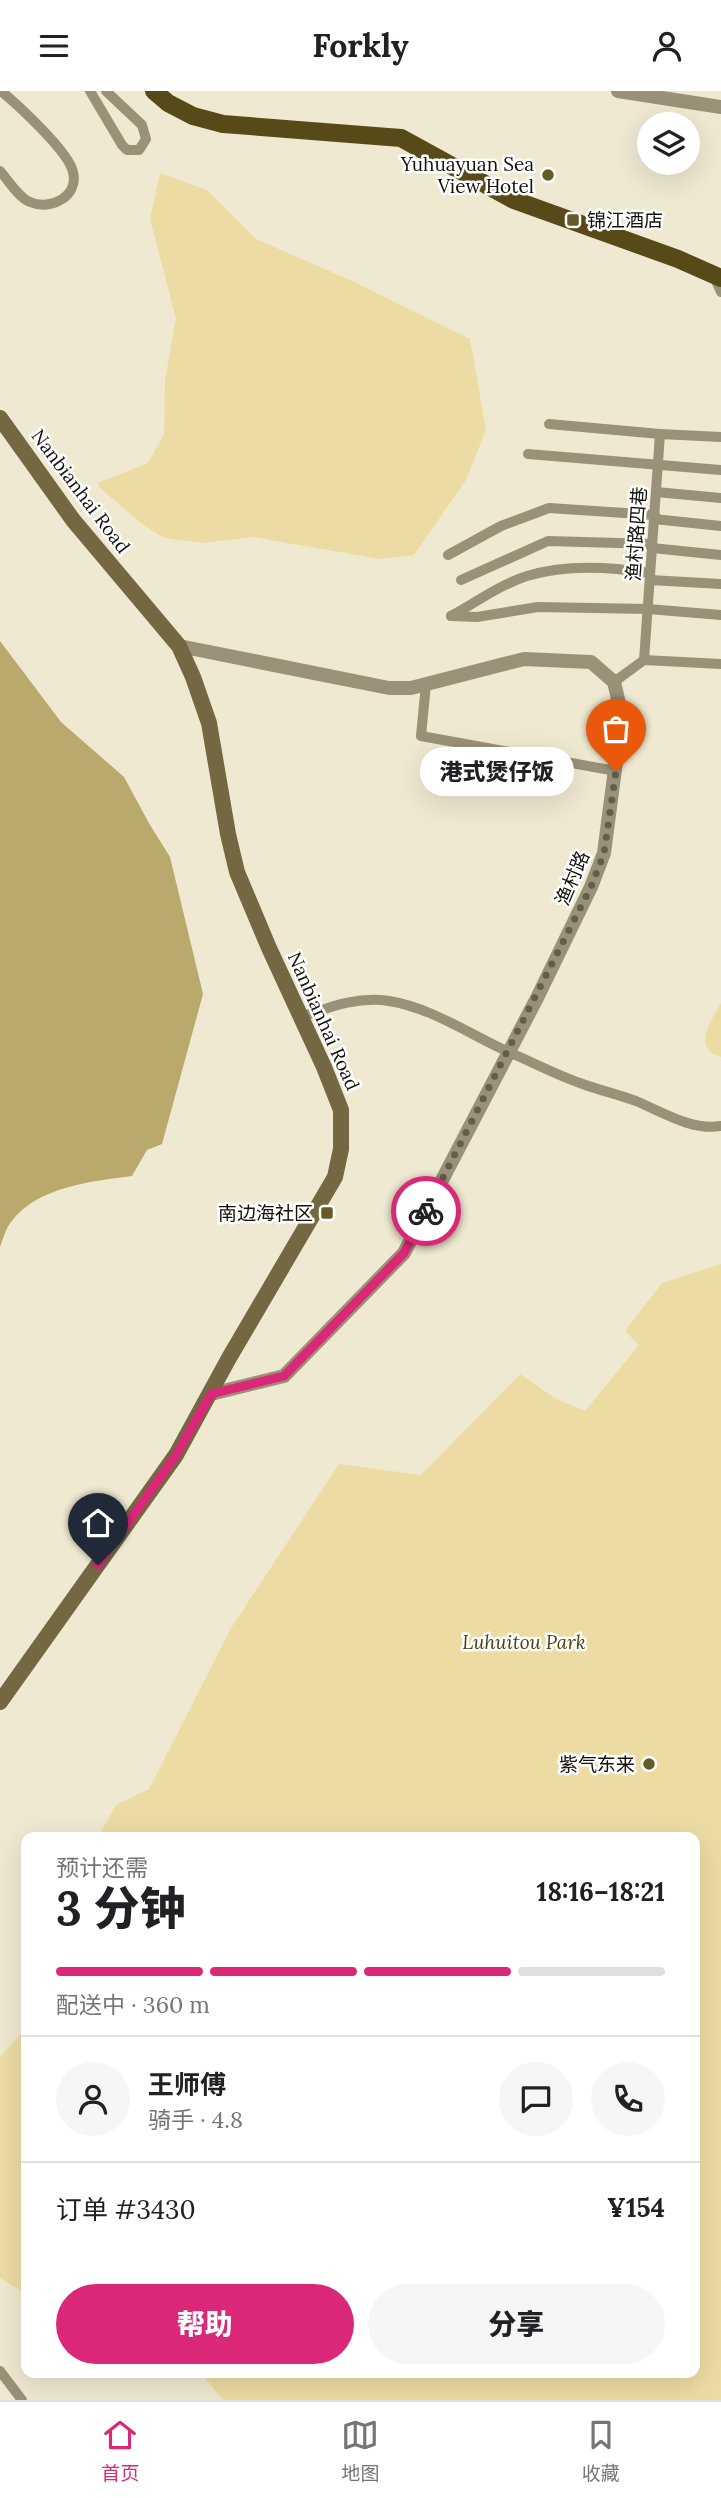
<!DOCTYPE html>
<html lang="zh">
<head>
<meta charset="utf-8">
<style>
	body { margin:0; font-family:Lora,"Noto Sans SC",serif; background:#f6f6f6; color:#202124; height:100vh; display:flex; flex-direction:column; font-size:26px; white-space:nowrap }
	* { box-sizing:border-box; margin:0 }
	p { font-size:23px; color:#757577 }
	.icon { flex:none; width:38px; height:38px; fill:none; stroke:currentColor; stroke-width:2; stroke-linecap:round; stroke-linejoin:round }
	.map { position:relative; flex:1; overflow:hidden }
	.details { position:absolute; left:21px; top:1741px; width:679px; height:546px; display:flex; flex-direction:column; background:#fff; border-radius:14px; box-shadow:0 7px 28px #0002 }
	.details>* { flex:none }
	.fabs { position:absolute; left:637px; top:21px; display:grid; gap:14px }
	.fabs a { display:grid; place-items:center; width:63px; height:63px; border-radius:50%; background:#fff; box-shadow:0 7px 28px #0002; font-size:35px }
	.pin { position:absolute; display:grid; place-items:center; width:60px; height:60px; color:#fff; margin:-72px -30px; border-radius:50% 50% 50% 0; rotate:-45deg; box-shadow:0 0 7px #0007 }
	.pin .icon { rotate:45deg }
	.courier { position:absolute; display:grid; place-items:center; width:70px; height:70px; margin:-35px; border:5px solid #db2777; border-radius:50%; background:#fff; color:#222; box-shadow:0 2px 9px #0007 }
	.bubble { position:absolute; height:49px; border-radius:24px; background:#fff; box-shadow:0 7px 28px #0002; font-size:23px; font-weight:800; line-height:49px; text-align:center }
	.headline em { font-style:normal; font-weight:800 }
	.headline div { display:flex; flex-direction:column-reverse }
	.headline { display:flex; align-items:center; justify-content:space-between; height:119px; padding:0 35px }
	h1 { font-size:46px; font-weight:800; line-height:52px }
	.bar { display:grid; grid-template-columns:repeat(4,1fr); gap:10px 7px; align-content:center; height:84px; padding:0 35px }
	.bar i { height:9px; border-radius:5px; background:#e0e0e0 }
	.bar .on { background:#db2777 }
	.bar p { grid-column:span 4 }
	.line { display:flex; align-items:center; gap:18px; padding:0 35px; border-top:2px solid #e0e0e0 }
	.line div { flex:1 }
	.round { display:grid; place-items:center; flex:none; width:74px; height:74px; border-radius:37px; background:#f6f6f6 }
	.button { display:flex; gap:14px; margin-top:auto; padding:14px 35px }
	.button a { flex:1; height:80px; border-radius:42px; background:#db2777; color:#fff; font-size:28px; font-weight:800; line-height:80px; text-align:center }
	.button a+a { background:#f6f6f6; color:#202124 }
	header { display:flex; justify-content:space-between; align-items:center; height:91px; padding:0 35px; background:#fff; font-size:32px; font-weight:800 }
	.tab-bar { display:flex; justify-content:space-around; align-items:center; height:98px; border-top:2px solid #e0e0e0; background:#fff; font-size:19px; color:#757577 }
	.tab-bar a { display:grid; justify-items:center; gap:4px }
	.tab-bar .on { color:#db2777 }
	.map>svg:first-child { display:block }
</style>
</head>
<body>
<header><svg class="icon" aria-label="menu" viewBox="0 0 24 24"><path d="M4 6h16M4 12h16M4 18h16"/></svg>Forkly<svg class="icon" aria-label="person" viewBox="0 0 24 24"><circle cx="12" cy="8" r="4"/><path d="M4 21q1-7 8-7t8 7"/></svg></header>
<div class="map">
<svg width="721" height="2309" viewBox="0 0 721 2309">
	<rect width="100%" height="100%" fill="#f0e9d1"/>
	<!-- green -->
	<g fill="#ecdca4">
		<polygon points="160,82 207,99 256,148 350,189 470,248 486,339 466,389 414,464 380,468 253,446 203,452 164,447 142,433 100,397 98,392 148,372 164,343 165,289 176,228 150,128"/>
		<path d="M721 912V966C691 957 711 930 721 912Z"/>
		<polygon points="721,1173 721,2309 223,2309 201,2282 695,2282 695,1746 98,1746 116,1714 149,1698 231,1537 339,1373 421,1384 520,1283 555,1307 585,1320 639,1254 625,1240 662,1192"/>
		<polygon points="26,1937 26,2203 0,2187 0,1966"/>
	</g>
	<!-- water -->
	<path fill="#baa96c" d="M0 550 61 631 124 686 150 734 170 766 203 903 162 1053 147 1059 132 1085C93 1090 36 1096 11 1131 6 1137 3 1148 0 1156Z"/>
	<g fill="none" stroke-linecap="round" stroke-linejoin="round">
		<!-- minor -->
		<g stroke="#999278" stroke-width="10">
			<polyline points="90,0 122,54 127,59 139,59 146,48 142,34 106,0"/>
			<path d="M0 80C8 89 19 107 30 111 51 120 79 105 73 81 69 61 18 14 1 0"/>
			<polyline points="713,183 721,201"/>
			<polyline points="549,333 660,343"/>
			<polyline points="528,363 721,379"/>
			<polyline points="656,401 721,407"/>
			<polyline points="654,428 721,435"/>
			<polyline points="652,457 721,464"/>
			<polyline points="448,464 501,435 549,417 655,424"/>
			<polyline points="461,489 548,450 652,453"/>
			<polyline points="650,489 721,493"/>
			<polyline points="451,525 477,526 538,516 648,518 721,524"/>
			<path d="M451 525C475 512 501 493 527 485 567 473 610 476 650 482"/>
			<polyline points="644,569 721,573"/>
			<polyline points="614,591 644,569 660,343 721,346"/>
			<polyline points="426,593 421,645 616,680"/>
			<path d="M301 926C330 916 358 905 389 910 433 917 472 945 511 962 534 972 557 984 580 992 598 999 617 1003 636 1010 662 1021 692 1040 721 1035"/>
			<polyline points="0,2280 22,2309"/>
		</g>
		<!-- tertiary -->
		<g stroke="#999278" stroke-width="14">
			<polyline points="618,0 721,16"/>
			<polyline points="179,555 389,597 411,597 524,568 591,571 614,591 622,625 604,762 591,796 537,907 404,1162 284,1285 211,1303"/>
		</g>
		<!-- secondary -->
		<polyline stroke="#736842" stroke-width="16" points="0,327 73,429 179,555 193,586 209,632 228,743 237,781 269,857 324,976 341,1019 341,1058 335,1086 229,1267 176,1364 0,1611"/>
		<!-- primary -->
		<polyline stroke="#584a18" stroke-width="18" points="154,0 168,12 193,25 223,33 401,47 514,109 678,168 721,187"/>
	</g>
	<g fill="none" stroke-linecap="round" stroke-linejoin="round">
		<!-- done -->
		<polyline stroke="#615d4f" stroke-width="7" stroke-dasharray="0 12.6" points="426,1120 591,796 604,762 616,680"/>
		<!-- route -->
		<polyline stroke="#db2777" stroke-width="9" points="98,1474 176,1364 211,1303 284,1285 404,1162 426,1120"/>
	</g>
	<!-- markers -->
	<g fill="#685a27" stroke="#fff" stroke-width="2.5">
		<circle cx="548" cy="84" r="7"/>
		<rect x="566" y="122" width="14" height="14" rx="3.5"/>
		<rect x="320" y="1115" width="14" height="14" rx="3.5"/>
		<circle cx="649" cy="1673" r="7"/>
	</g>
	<g text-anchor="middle" stroke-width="5" stroke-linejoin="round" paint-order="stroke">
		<!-- poi labels -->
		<g font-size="19" fill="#141109" stroke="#fff" text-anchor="end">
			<text x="534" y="80">Yuhuayuan Sea<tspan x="534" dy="22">View Hotel</tspan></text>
			<text x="587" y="136" text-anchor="start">锦江酒店</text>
			<text x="313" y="1129">南边海社区</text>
			<text x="635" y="1680">紫气东来</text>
		</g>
		<!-- street labels -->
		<g font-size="19" fill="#141109" stroke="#fff">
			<text transform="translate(81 400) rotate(53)" y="7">Nanbianhai Road</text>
			<text transform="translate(636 443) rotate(-86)" y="7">渔村路四巷</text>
			<text transform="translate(572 787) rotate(-67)" y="7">渔村路</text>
			<text transform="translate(324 930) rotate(66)" y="7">Nanbianhai Road</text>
		</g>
		<!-- park labels -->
		<g font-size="19" font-style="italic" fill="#4d4010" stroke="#fff">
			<text x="524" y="1558">Luhuitou Park</text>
		</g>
	</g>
</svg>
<div class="fabs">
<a><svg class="icon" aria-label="layers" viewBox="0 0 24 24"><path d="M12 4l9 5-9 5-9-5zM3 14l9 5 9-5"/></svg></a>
</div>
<div class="pin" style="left:616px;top:680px;background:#ea580c"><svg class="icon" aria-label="bag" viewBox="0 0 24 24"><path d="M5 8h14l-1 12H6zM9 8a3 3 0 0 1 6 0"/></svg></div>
<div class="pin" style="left:98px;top:1474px;background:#1f2937"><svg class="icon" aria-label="home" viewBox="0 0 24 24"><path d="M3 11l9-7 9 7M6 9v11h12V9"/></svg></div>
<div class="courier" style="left:426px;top:1120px"><svg class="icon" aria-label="bike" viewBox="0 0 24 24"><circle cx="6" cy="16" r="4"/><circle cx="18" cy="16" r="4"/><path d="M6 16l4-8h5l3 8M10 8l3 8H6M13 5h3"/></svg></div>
<div class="bubble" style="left:420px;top:656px;width:154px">港式煲仔饭</div>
<section class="details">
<div class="headline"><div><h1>3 分钟</h1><p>预计还需</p></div><em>18:16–18:21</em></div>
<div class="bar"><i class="on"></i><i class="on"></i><i class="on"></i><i></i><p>配送中 · 360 m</p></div>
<div class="line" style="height:126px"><a class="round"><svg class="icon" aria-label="person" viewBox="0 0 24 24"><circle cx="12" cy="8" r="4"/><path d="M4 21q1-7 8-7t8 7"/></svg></a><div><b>王师傅</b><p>骑手 · 4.8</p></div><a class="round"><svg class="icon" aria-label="chat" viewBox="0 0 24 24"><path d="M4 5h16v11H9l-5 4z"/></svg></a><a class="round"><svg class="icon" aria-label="phone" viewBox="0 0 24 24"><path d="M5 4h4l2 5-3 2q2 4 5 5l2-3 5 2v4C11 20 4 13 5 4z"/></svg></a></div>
<div class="line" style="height:91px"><div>订单 #3430</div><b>¥154</b></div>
<div class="button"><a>帮助</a><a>分享</a></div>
</section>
</div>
<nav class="tab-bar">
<a class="on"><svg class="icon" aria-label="home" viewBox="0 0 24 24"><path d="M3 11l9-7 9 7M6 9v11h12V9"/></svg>首页</a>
<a><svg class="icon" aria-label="map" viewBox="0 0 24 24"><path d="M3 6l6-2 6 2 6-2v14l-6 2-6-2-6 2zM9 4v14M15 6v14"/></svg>地图</a>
<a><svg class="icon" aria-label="saved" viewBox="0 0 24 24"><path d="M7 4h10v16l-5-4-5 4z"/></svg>收藏</a>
</nav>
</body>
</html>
